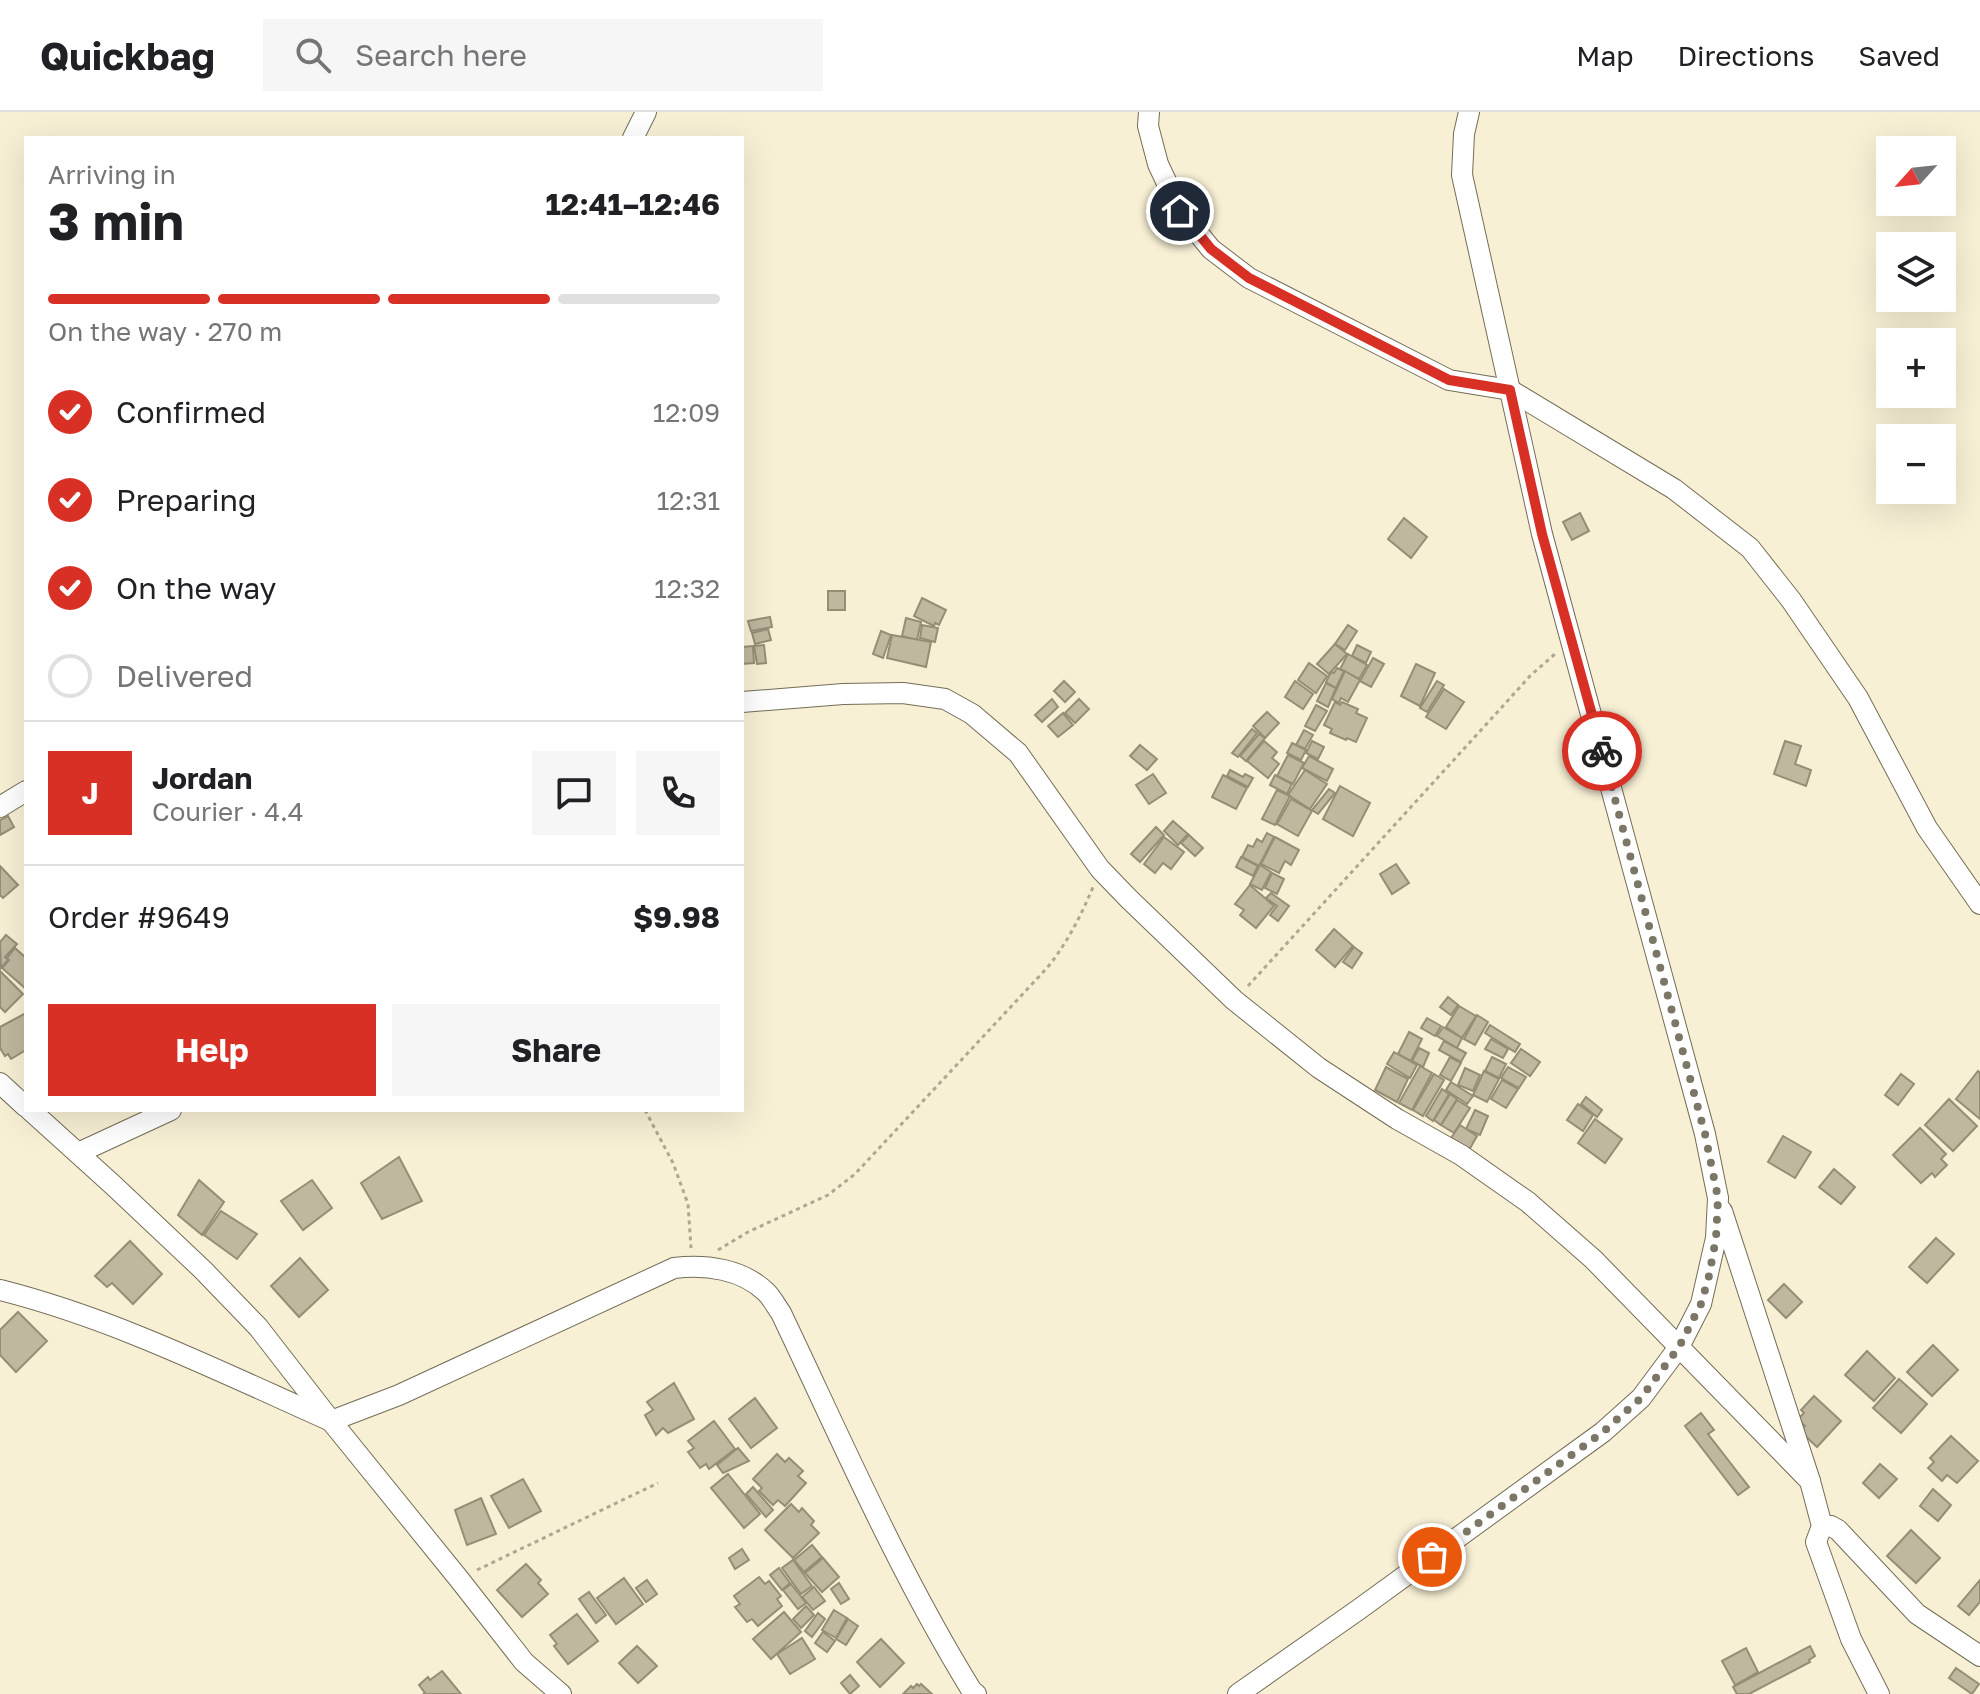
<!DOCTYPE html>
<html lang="en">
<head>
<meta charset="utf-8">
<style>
	body { margin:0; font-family:"Golos Text",sans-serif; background:#f6f6f6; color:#202124; height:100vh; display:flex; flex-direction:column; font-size:30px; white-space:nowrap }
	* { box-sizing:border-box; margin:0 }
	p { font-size:26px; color:#757577 }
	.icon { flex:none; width:44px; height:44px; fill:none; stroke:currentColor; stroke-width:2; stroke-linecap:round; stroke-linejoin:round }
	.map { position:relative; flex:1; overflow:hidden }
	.details { position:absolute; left:24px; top:24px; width:720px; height:976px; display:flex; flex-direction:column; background:#fff; border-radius:0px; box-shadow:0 8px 32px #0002 }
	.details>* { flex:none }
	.needle { width:52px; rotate:243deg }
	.tools { position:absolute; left:1876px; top:24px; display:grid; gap:16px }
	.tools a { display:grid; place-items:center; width:80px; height:80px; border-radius:0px; background:#fff; box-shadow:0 8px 32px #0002; font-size:40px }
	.pin { position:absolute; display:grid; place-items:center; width:68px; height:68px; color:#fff; margin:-34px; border:4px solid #fff; border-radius:50%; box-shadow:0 2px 8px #0007 }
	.courier { position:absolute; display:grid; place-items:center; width:80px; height:80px; margin:-40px; border:6px solid #d93025; border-radius:50%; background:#fff; color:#222; box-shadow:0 2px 10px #0007 }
	.summary em { font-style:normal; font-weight:700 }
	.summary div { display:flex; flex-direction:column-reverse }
	.summary { display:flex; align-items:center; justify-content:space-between; height:136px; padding:0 24px }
	h1 { font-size:52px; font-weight:700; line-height:60px }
	.bar { display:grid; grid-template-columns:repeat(4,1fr); gap:12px 8px; align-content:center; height:96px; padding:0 24px }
	.bar i { height:10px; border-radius:6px; background:#e0e0e0 }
	.bar .current { background:#d93025 }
	.bar p { grid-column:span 4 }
	.line { display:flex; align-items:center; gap:20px; padding:0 24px; border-top:2px solid #e0e0e0 }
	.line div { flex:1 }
	.round { display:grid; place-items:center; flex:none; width:84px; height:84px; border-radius:0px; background:#f6f6f6 }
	ol { padding:0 24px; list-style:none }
	li { display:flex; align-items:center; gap:24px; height:88px }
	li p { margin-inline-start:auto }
	li .icon { padding:8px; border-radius:50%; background:#d93025; color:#fff; stroke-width:4 }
	li:last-child { color:#757577 }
	li i { width:44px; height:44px; border:4px solid #e0e0e0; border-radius:50% }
	.primary-button { display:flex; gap:16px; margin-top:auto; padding:16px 24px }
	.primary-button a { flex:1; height:92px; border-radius:0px; background:#d93025; color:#fff; font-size:32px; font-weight:700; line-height:92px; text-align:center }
	.primary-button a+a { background:#f6f6f6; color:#202124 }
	header { display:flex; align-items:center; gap:48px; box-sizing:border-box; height:112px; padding:0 40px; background:#fff; border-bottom:2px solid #e0e0e0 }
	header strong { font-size:38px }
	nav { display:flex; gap:44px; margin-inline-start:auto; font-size:28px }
	.search { width:560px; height:72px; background:#f6f6f6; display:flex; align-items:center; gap:20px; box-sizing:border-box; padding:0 28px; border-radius:0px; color:#757577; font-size:30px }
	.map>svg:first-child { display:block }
</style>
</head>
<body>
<header>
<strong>Quickbag</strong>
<div class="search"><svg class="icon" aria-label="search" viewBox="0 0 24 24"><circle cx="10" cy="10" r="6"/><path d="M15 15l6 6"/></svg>Search here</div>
<nav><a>Map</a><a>Directions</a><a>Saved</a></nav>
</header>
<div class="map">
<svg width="1980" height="1582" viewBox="0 0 1980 1582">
	<rect width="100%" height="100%" fill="#f8f0d5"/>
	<!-- building -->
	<g fill="#bfb89f" stroke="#958e76" stroke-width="2">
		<polygon points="1580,401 1589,419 1572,428 1563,410"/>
		<polygon points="1404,406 1427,425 1411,446 1388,427"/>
		<rect x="828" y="479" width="17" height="19"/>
		<polygon points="922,486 946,498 939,513 935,511 934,514 914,504"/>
		<polygon points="770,505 772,515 751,519 748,509"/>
		<polygon points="906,506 921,510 917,528 902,524"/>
		<polygon points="922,513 938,516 935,530 920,526"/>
		<polygon points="1348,513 1357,519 1345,538 1335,532"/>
		<polygon points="768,517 771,528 755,532 752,521"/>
		<polygon points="881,519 891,523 883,546 873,542"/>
		<polygon points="892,523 931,530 926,555 887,546"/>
		<polygon points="1335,532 1347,542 1329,562 1317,552"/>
		<polygon points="764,533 766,551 757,552 754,534"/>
		<polygon points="1357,533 1371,540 1366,551 1352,544"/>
		<polygon points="753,534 754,551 742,552 742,535"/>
		<polygon points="1348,542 1367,553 1359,567 1340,557"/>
		<polygon points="1373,546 1384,552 1371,575 1360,569"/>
		<polygon points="1309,551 1327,564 1316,581 1298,568"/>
		<polygon points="1416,552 1435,561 1420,594 1401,584"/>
		<polygon points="1337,556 1344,559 1336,576 1326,570 1330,562 1332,560 1334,561"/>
		<polygon points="1345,559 1360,568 1348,590 1341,586 1339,591 1332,587"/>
		<polygon points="1064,569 1075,580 1065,590 1054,579"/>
		<polygon points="1295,569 1313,582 1303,597 1285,585"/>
		<polygon points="1437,569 1444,573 1427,600 1420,596"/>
		<polygon points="1326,571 1336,576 1328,595 1317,589"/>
		<polygon points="1444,577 1464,590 1446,617 1426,605"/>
		<polygon points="1052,587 1058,595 1042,610 1035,603"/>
		<polygon points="1079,587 1089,597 1075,611 1065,601"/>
		<polygon points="1335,590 1340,593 1342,590 1358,597 1356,601 1367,606 1356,630 1347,626 1346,628 1330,621 1332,617 1324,613"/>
		<polygon points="1316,593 1327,599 1315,619 1305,614"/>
		<polygon points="1267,600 1279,611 1265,626 1253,614"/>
		<polygon points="1063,601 1073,613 1058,625 1048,614"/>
		<polygon points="1252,617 1257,621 1238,645 1232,641"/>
		<polygon points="1304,618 1313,623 1305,637 1296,633"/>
		<polygon points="1259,622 1265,626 1246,649 1240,644"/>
		<polygon points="1264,629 1277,640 1272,646 1279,652 1268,666 1247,649"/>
		<polygon points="1312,629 1324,635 1318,647 1306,641"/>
		<polygon points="1785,629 1801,634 1795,652 1811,658 1806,674 1774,662"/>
		<polygon points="1292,631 1306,638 1301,648 1287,641"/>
		<polygon points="1140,633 1157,647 1147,658 1130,644"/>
		<polygon points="1288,643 1304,651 1293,672 1277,664"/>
		<polygon points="1309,644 1333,657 1327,669 1302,656"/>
		<polygon points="1230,658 1243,665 1245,662 1253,666 1248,675 1227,664"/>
		<polygon points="1305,658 1327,672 1310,697 1288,683"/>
		<polygon points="1153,662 1166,681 1149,692 1136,673"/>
		<polygon points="1223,663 1247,676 1236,697 1212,685"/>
		<polygon points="1275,663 1292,672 1287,682 1270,673"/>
		<polygon points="1340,674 1370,691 1353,724 1323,707"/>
		<polygon points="1329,677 1335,681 1318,702 1312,698"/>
		<polygon points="1277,678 1290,684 1275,713 1262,707"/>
		<polygon points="1291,687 1312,699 1298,724 1277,712"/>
		<polygon points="8,704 14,715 0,723 0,708"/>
		<polygon points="1173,709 1188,722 1178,733 1164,719"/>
		<polygon points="1156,715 1164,723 1140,750 1131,742"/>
		<polygon points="1267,721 1274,725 1259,754 1242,745 1248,733 1253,735 1257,727 1262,730"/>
		<polygon points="1189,723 1203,736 1195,744 1181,731"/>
		<polygon points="1164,725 1184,740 1171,757 1163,751 1155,761 1144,752"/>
		<polygon points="1275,725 1299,738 1291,753 1285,749 1279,761 1261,752"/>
		<polygon points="1241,745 1258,754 1253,764 1236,755"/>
		<polygon points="1396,752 1409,771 1392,782 1380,762"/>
		<polygon points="1260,753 1271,760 1262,778 1250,772"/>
		<polygon points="0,754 18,773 3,786 0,783"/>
		<polygon points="1272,761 1284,767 1277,782 1265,776"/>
		<polygon points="1250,773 1274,794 1256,816 1240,803 1244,798 1235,792"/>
		<polygon points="1271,781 1289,794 1278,809 1270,803 1277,794 1266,786"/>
		<polygon points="1334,817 1353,834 1335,855 1316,838"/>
		<polygon points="6,823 17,832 5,845 8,848 1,856 0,830"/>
		<polygon points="1354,835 1362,841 1352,856 1343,850"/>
		<polygon points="15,836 26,846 26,877 2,856 9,848 7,846"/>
		<polygon points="0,859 23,882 5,900 0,895"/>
		<polygon points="1448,885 1458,893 1451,903 1440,895"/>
		<polygon points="1459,894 1476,904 1462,926 1446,915"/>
		<polygon points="26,901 26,938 11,947 8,942 5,944 0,936 0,915"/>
		<polygon points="1477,903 1488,910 1475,933 1464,927"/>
		<polygon points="1427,906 1441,914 1435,924 1421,916"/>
		<polygon points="1490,913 1520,932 1515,940 1485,921"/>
		<polygon points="1443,915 1462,926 1457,936 1437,924"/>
		<polygon points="1409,920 1422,927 1411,949 1398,942"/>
		<polygon points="1491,927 1508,937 1503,946 1485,937"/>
		<polygon points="1444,929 1466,941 1461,950 1439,938"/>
		<polygon points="1419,936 1429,941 1423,955 1412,949"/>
		<polygon points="1521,937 1540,950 1530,964 1511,951"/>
		<polygon points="1394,940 1417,953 1410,966 1387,952"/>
		<polygon points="1450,945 1461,951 1451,969 1440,963"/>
		<polygon points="1492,945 1506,952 1499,966 1485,959"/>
		<polygon points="1420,954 1432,961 1412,998 1399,991"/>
		<polygon points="1386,955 1408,967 1397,990 1375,978"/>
		<polygon points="1508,955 1526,965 1519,976 1501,966"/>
		<polygon points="1465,956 1480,963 1473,979 1458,973"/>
		<polygon points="1484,959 1499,967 1487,990 1473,983"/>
		<polygon points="1978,959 1980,961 1980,1007 1956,987"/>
		<polygon points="1434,962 1444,968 1423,1004 1413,998"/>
		<polygon points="1901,962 1914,972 1898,993 1885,983"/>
		<polygon points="1502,968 1518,977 1506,996 1491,987"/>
		<polygon points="1451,970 1473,984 1467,992 1446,978"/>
		<polygon points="1442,977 1449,982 1433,1009 1426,1004"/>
		<polygon points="1450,982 1457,987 1441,1013 1434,1008"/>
		<polygon points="1586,985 1602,998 1597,1005 1581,992"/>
		<polygon points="1949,987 1977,1014 1953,1039 1925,1013"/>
		<polygon points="1457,988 1470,996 1454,1021 1441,1013"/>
		<polygon points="1578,992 1593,1003 1583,1019 1567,1008"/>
		<polygon points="1475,998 1488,1004 1480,1023 1466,1017"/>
		<polygon points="1595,1007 1622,1027 1605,1051 1578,1031"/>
		<polygon points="1460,1013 1477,1024 1469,1038 1451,1026"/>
		<polygon points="1920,1016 1946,1042 1941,1047 1947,1053 1935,1065 1932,1061 1921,1071 1893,1043"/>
		<polygon points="1783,1024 1811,1040 1795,1066 1768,1050"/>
		<polygon points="399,1045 422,1089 382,1107 361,1071"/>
		<polygon points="1834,1057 1855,1075 1841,1092 1819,1075"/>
		<polygon points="199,1068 224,1090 202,1123 178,1103"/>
		<polygon points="312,1068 332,1096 303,1118 281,1089"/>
		<polygon points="221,1099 257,1122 237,1147 204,1123"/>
		<polygon points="1936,1126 1954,1142 1927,1171 1909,1155"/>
		<polygon points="130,1129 162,1162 133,1192 112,1171 107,1175 95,1164"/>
		<polygon points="300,1146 328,1178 299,1205 271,1174"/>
		<polygon points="1784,1172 1802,1190 1786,1206 1768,1188"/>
		<polygon points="18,1200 47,1229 16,1260 0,1243 0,1218"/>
		<polygon points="1933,1233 1958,1258 1932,1284 1907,1260"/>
		<polygon points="1867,1239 1895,1266 1874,1289 1845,1263"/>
		<polygon points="1899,1267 1927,1292 1901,1321 1873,1296"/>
		<polygon points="674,1271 694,1307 668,1321 663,1316 656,1323 645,1303 653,1298 647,1290"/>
		<polygon points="1814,1284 1841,1309 1817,1335 1800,1319 1805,1314 1798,1307 1804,1301 1801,1298"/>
		<polygon points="755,1286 777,1316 751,1336 729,1307"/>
		<polygon points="1701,1301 1714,1318 1708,1322 1749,1375 1738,1383 1685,1314"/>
		<polygon points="714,1309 735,1337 709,1357 706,1352 700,1356 688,1340 694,1336 688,1329"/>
		<polygon points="1951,1324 1978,1349 1957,1371 1947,1363 1942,1369 1928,1356 1934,1350 1930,1346"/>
		<polygon points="738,1336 749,1349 723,1361 717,1353"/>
		<polygon points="777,1342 785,1350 789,1346 803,1359 798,1364 806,1371 785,1394 778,1388 773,1393 759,1379 762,1376 753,1367"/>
		<polygon points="1880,1352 1897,1367 1879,1386 1863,1371"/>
		<polygon points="728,1362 760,1402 744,1416 711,1376"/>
		<polygon points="523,1367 541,1399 509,1416 491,1384"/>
		<polygon points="753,1375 773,1398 766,1405 746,1382"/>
		<polygon points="1933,1377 1951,1393 1938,1409 1920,1394"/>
		<polygon points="481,1386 496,1422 467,1433 455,1398"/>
		<polygon points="791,1392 799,1400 802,1396 814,1409 811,1413 819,1421 793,1446 765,1418"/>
		<polygon points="1911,1418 1940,1446 1916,1471 1887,1444"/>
		<polygon points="812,1433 822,1445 804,1460 794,1448"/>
		<polygon points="742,1437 749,1448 735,1457 729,1446"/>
		<polygon points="823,1446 839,1465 822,1480 805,1461"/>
		<polygon points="793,1448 812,1474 801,1482 782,1456"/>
		<polygon points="526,1452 541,1468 538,1471 548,1482 522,1505 497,1478"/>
		<polygon points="779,1456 790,1471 782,1478 770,1463"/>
		<polygon points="759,1465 765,1472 769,1469 781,1484 777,1487 782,1494 758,1514 752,1507 747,1510 735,1495 740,1492 734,1484"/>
		<polygon points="624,1466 643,1492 616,1512 597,1486"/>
		<polygon points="647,1468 657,1482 646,1490 636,1476"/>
		<polygon points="1980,1468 1980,1490 1969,1503 1958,1494"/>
		<polygon points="839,1471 849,1487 841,1492 831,1477"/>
		<polygon points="791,1472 806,1491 798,1497 783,1478"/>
		<polygon points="814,1475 825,1489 813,1498 802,1485"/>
		<polygon points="589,1480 606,1503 596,1511 579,1487"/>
		<polygon points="806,1494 814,1503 801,1516 793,1507"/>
		<polygon points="834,1498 847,1506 836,1526 822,1518"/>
		<polygon points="784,1500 801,1520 771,1547 753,1527"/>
		<polygon points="818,1501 825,1507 812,1525 805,1519"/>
		<polygon points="577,1502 598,1529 568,1552 554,1534 557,1532 550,1523"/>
		<polygon points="848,1507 858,1514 846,1533 836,1527"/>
		<polygon points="823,1520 835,1529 827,1540 815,1531"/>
		<polygon points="802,1526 815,1547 790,1562 777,1542"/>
		<polygon points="881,1527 904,1551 880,1575 857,1550"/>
		<polygon points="637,1534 657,1554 638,1571 619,1551"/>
		<polygon points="1810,1534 1815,1544 1809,1548 1810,1550 1749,1582 1737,1582 1733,1575"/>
		<polygon points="1746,1536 1758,1560 1735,1573 1722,1549"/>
		<polygon points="1956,1556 1979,1572 1972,1582 1949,1566"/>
		<polygon points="442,1559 461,1582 423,1582 425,1581 419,1573 428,1565 430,1568"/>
		<polygon points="850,1563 859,1574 850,1582 841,1571"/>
		<polygon points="917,1572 919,1574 921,1572 932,1582 903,1582 911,1574 913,1576"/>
	</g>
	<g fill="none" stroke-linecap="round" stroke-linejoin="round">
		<!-- street casing -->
		<g stroke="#746d56" stroke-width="22">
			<g id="street">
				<polyline points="1149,0 1148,14 1158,52 1180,99 1211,137 1249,166 1449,268 1510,278 1674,377 1750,436 1791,488 1858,586 1927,716 1980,792"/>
				<polyline points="633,26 646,0"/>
				<polyline points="742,590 843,582 903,581 945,587 972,602 1018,641 1100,757 1129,787 1234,888 1319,956 1397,1007 1461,1043 1528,1090 1593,1147 1810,1369"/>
				<polyline points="0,695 26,679"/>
				<polyline points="0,971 26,995"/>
				<polyline points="30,998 113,1073 203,1158 258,1215 331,1309 459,1467 524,1550 561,1582"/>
				<polyline points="78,1041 171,998"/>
				<polyline points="1722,1099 1810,1369 1822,1414 1816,1430 1851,1527 1879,1582"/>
				<path d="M0 1178C115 1207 223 1261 331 1309L399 1283 674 1156C706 1152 742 1157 766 1180 772 1186 776 1194 781 1201 842 1329 898 1459 972 1579L976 1582"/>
				<polyline points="1822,1414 1831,1414 1838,1418 1917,1502 1980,1544"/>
				<polyline points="1238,1582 1358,1498 1603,1320 1641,1286 1679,1235 1701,1192 1716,1126 1718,1086 1705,1022 1542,422 1462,63 1464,22 1469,0"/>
			</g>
		</g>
		<!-- path -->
		<g stroke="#ada793" stroke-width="3" stroke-dasharray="4 4" stroke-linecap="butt">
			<polyline points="1248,874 1502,595 1530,564 1555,542"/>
			<polyline points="645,998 673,1051 688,1092 691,1136"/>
			<path d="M718 1138 748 1120 828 1083 855 1062 1047 856C1067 831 1081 804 1093 775"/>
			<polyline points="477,1458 658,1371"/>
		</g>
		<!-- street -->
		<use href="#street" stroke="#fff" stroke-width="20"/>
	</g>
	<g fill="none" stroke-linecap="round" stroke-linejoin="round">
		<!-- done -->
		<polyline stroke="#7b7666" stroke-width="8" stroke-dasharray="0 14.4" points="1432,1445 1603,1320 1641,1286 1679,1235 1701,1192 1709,1164 1716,1126 1718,1086 1705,1022 1602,639"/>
		<!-- route -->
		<polyline stroke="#d93025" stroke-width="10" points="1180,99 1211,137 1249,166 1449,268 1510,278 1542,422 1602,639"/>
	</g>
</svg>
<div class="tools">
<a><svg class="needle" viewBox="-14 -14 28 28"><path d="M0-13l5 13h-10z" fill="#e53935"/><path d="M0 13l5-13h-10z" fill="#757577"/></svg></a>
<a><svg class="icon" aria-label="layers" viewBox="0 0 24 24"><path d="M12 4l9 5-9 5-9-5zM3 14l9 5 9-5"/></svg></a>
<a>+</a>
<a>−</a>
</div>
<div class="pin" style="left:1432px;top:1445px;background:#ea580c"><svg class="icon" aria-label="bag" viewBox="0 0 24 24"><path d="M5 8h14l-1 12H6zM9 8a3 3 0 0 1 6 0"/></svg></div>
<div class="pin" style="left:1180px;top:99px;background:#1f2937"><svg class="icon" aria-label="home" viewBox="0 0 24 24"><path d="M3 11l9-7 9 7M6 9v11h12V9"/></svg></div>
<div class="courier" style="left:1602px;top:639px"><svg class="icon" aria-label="bike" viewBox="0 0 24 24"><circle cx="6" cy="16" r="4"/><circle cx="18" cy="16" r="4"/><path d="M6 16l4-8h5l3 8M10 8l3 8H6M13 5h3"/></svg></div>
<section class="details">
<div class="summary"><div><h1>3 min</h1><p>Arriving in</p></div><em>12:41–12:46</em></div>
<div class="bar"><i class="current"></i><i class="current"></i><i class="current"></i><i></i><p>On the way · 270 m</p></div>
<ol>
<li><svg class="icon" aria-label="check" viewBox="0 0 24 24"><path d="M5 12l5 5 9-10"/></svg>Confirmed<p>12:09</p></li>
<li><svg class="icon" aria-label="check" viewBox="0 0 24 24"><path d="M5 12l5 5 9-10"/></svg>Preparing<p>12:31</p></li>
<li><svg class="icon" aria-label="check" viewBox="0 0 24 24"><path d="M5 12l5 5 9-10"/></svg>On the way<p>12:32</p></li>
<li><i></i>Delivered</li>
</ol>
<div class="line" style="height:144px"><b class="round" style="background:#d93025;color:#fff">J</b><div><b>Jordan</b><p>Courier · 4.4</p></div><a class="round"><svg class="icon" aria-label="chat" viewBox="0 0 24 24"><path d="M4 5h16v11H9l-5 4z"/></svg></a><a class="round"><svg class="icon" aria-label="phone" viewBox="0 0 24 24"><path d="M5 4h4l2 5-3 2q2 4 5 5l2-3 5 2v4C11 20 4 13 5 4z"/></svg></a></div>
<div class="line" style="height:104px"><div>Order #9649</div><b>$9.98</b></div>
<div class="primary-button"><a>Help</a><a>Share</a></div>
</section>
</div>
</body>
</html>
